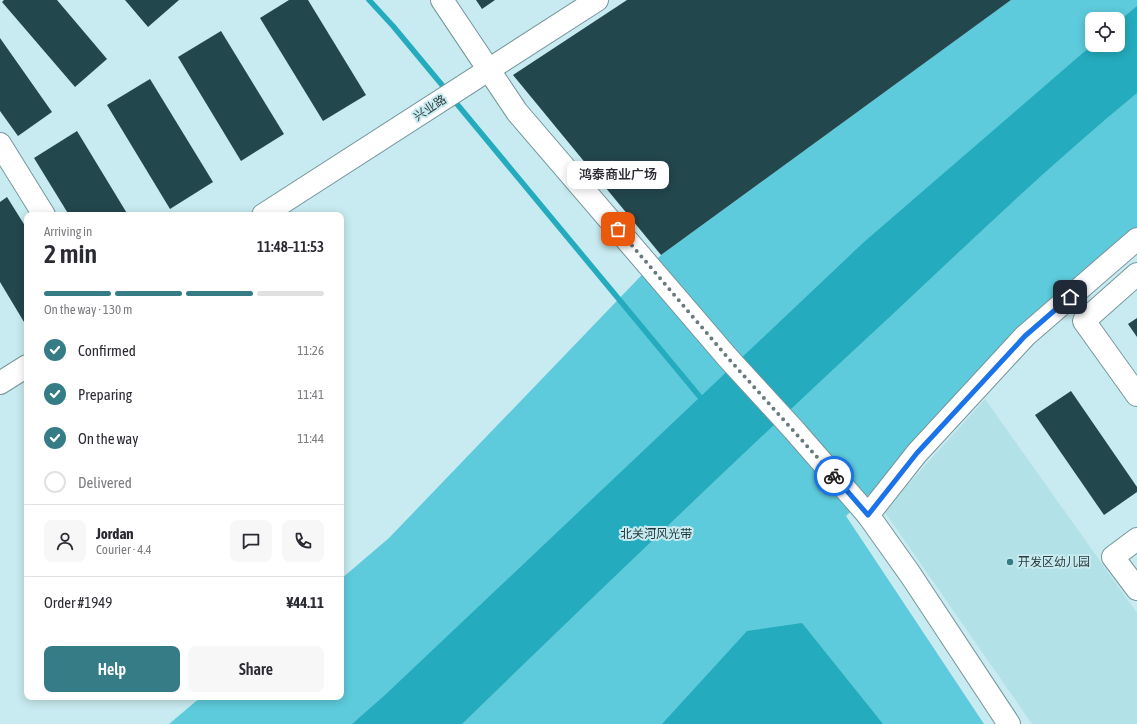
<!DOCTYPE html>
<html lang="en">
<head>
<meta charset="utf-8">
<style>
	body { margin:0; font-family:"Asap Condensed","Noto Sans SC",sans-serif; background:#f7f7f7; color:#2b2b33; height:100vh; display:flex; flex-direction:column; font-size:15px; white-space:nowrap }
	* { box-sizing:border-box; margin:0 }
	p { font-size:13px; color:#7c7c81 }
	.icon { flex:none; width:22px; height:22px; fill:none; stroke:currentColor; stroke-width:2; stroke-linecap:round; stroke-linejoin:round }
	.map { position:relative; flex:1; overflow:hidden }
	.details { position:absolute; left:24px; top:212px; width:320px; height:488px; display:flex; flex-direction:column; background:#fff; border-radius:8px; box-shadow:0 2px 10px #0003 }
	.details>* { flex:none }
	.buttons { position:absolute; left:1085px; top:12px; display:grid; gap:8px }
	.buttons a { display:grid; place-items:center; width:40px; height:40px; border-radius:8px; background:#fff; box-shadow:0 2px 10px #0003; font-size:20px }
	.pin { position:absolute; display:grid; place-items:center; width:34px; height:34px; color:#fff; margin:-17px; border-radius:8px; box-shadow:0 2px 6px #0006 }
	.courier { position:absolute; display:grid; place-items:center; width:40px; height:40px; margin:-20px; border:3px solid #1a73e8; border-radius:50%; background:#fff; color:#222; box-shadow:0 1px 5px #0007 }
	.bubble { position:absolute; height:28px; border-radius:8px; background:#fff; box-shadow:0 2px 10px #0003; font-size:13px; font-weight:600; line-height:28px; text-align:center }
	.overview em { font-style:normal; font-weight:600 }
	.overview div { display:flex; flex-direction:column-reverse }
	.overview { display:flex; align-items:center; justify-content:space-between; height:68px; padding:0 20px }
	h1 { font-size:26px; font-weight:600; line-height:30px }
	.bar { display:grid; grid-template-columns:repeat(4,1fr); gap:6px 4px; align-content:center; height:48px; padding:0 20px }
	.bar i { height:5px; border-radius:3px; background:#e1e1e2 }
	.bar .on { background:#367c87 }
	.bar p { grid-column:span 4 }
	.line { display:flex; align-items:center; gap:10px; padding:0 20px; border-top:1px solid #e1e1e2 }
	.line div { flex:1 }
	.round { display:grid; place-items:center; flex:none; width:42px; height:42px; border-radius:8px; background:#f7f7f7 }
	ol { padding:0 20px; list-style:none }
	li { display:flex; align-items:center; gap:12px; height:44px }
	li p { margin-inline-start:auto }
	li .icon { padding:4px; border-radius:50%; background:#367c87; color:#fff; stroke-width:4 }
	li:last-child { color:#7c7c81 }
	li i { width:22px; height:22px; border:2px solid #e1e1e2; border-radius:50% }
	.primary-button { display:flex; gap:8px; margin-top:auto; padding:8px 20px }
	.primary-button a { flex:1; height:46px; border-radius:8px; background:#367c87; color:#fff; font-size:16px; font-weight:600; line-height:46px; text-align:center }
	.primary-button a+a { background:#f7f7f7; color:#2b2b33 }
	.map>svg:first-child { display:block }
</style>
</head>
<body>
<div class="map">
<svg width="1137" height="724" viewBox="0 0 1137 724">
	<rect width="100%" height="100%" fill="#c7ebf0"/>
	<!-- built -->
	<polygon fill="#b3e1e8" points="985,399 1137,613 1137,724 1032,724 884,511"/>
	<!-- green -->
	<path fill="#5dcbdc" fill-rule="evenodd" d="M1011 0H1137V245L846 516 984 724H169L201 697H341V579L389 538 661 255ZM1092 19H1118V45H1092Z"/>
	<!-- water -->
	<g fill="#24abbd">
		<path d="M1137 6V93C1053 162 975 237 896 311 749 447 605 585 462 724H352L385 695 864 242 1092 45H1118V22Z"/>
		<polygon points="802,623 883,724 662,724 747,631"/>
	</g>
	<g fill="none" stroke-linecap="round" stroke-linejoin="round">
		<!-- stream -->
		<g stroke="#24abbd" stroke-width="5.5">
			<polyline points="369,0 393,26 447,91"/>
			<polyline points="452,98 700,397"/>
		</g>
	</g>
	<!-- building -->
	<g fill="#22474d">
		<polygon points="4,0 57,0 107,59 75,87 2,2"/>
		<polygon points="125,0 179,0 148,27"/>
		<polygon points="289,0 308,0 366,95 323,121 260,18"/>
		<polygon points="476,0 495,0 482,9"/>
		<polygon points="627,0 1011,0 661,255 513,75"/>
		<polygon points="221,31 284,134 241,161 178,57"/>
		<polygon points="0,38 52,112 18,136 0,111"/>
		<polygon points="150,79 213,182 170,209 107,105"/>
		<polygon points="77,131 128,215 69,215 34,158"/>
		<polygon points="7,197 27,229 27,327 0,282 0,202"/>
		<polygon points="1137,318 1137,337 1128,324"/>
		<polygon points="1071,391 1137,487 1137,492 1104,515 1035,415"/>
	</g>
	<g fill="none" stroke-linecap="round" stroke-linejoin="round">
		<!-- minor casing -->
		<g stroke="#75969c" stroke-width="24">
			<g id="minor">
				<polyline points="442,0 517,112 728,358 794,430 868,515 910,574 1009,724"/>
				<polyline points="0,144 44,215"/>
				<polyline points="263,215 597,0"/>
				<polyline points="1137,274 1084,321 1137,395"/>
				<polyline points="0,383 27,366"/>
				<polyline points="868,515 917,453 1025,336 1137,239"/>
				<polyline points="1137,539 1113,557 1137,589"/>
			</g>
		</g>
		<!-- minor -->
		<use href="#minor" stroke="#fff" stroke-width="22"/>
	</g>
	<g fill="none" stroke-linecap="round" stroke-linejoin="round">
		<!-- done -->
		<polyline stroke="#667b7e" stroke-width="4" stroke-dasharray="0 7.2" points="618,229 728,358 834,476"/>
		<!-- route -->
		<polyline stroke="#1a73e8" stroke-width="5" points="834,476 868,515 917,453 1025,336 1070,297"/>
	</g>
	<!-- markers -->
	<circle fill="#367c87" stroke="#c7ebf0" stroke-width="1.5" cx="1010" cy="562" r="4"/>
	<g text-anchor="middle" stroke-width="4" stroke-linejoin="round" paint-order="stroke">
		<!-- street labels -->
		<g font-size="12" fill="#313f41" stroke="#c7ebf0">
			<text transform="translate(430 108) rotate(-33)" y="4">兴业路</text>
		</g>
		<!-- park labels -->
		<g font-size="12" fill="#1d3336" stroke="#c7ebf0">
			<text x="656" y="538">北关河风光带</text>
		</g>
		<!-- poi labels -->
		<g font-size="12" fill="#313f41" stroke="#c7ebf0" text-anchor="start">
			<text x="1018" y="566">开发区幼儿园</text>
		</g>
	</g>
</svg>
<div class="buttons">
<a><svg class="icon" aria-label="locate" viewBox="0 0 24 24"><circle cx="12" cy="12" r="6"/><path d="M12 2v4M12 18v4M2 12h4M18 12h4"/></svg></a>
</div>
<div class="pin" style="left:618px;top:229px;background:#ea580c"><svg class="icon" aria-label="bag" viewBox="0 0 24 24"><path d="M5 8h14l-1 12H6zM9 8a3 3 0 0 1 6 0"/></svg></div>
<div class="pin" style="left:1070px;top:297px;background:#1f2937"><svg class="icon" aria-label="home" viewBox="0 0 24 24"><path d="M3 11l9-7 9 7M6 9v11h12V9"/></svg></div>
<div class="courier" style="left:834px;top:476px"><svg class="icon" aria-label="bike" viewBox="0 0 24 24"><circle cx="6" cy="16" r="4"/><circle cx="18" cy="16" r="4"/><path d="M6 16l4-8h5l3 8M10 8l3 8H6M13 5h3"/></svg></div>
<div class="bubble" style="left:567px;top:161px;width:102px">鸿泰商业广场</div>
<section class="details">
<div class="overview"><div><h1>2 min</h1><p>Arriving in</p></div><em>11:48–11:53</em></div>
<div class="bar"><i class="on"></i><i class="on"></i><i class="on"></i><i></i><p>On the way · 130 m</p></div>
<ol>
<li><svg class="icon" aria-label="check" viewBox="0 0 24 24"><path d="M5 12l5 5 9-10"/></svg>Confirmed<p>11:26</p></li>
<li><svg class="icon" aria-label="check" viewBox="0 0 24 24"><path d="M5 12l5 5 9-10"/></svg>Preparing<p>11:41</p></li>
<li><svg class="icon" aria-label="check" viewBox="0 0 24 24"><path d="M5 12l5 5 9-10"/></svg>On the way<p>11:44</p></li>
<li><i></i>Delivered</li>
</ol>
<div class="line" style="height:72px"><a class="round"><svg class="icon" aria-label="person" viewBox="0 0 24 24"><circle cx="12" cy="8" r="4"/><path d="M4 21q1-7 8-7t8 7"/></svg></a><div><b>Jordan</b><p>Courier · 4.4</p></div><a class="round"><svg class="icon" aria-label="chat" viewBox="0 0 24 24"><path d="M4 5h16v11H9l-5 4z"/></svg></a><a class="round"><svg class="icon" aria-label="phone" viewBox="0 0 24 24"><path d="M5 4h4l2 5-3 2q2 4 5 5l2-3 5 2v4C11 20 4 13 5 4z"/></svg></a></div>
<div class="line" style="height:52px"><div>Order #1949</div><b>¥44.11</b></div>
<div class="primary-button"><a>Help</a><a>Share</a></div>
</section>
</div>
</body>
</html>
